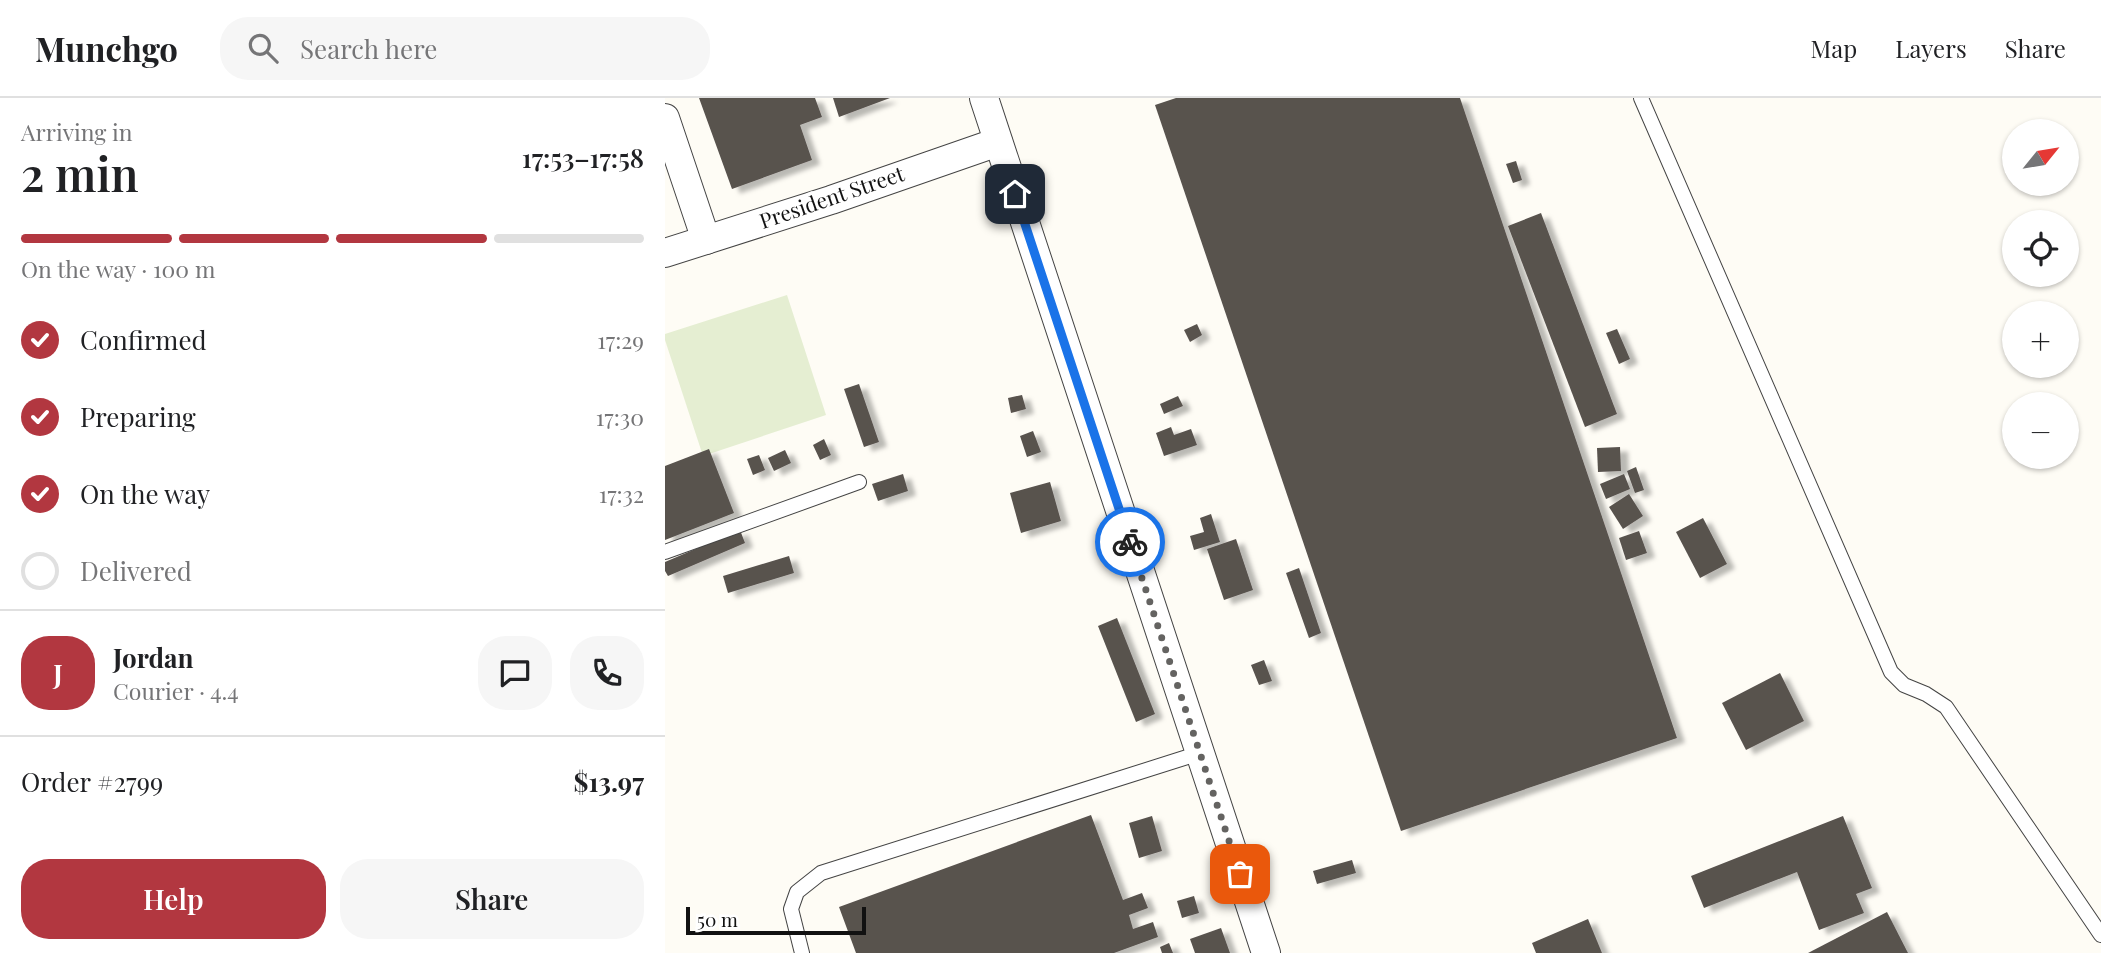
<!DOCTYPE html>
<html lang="en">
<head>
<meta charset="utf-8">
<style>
	body { margin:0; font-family:"Playfair Display",serif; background:#f6f6f6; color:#202124; height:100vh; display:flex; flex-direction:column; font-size:26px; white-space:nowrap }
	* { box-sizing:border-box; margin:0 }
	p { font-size:23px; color:#757577 }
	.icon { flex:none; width:38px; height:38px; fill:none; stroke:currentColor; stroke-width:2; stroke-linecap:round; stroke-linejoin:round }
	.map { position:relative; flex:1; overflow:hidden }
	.drawer { display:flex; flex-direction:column; background:#fff; width:665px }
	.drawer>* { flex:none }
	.needle { width:46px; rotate:60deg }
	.controls { position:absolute; left:1337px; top:21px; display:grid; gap:14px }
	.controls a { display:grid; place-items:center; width:77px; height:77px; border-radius:50%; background:#fff; box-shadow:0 2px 5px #0004; font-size:35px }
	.scale { position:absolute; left:21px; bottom:18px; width:180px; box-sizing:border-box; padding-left:7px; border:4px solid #111; border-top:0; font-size:19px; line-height:24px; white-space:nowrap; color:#111; -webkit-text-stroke:5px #fff; paint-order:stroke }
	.pin { position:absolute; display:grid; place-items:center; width:60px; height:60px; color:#fff; margin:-30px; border-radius:14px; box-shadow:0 4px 10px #0006 }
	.courier { position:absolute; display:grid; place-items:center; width:70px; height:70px; margin:-35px; border:5px solid #1a73e8; border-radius:50%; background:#fff; color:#222; box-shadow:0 2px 9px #0007 }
	.head em { font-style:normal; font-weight:600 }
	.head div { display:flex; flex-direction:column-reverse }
	.head { display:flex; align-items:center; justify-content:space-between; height:119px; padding:0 21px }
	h1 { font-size:46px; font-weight:600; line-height:52px }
	.bar { display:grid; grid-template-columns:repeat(4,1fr); gap:10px 7px; align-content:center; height:84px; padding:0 21px }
	.bar i { height:9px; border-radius:5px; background:#e0e0e0 }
	.bar .on { background:#b23740 }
	.bar p { grid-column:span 4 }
	.line { display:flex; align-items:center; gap:18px; padding:0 21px; border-top:2px solid #e0e0e0 }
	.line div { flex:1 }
	.round { display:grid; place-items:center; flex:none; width:74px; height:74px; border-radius:28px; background:#f6f6f6 }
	ol { padding:0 21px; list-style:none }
	li { display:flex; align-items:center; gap:21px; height:77px }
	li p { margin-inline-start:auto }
	li .icon { padding:7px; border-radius:50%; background:#b23740; color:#fff; stroke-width:4 }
	li:last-child { color:#757577 }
	li i { width:38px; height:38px; border:4px solid #e0e0e0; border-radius:50% }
	.action { display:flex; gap:14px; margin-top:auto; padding:14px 21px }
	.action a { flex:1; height:80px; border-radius:28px; background:#b23740; color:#fff; font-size:28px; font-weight:600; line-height:80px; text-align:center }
	.action a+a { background:#f6f6f6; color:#202124 }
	header { display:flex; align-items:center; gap:42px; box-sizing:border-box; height:98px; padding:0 35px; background:#fff; border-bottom:2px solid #e0e0e0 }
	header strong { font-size:33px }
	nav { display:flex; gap:38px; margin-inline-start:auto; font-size:24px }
	.search { width:490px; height:63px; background:#f6f6f6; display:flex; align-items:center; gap:18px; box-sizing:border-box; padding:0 24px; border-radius:28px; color:#757577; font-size:26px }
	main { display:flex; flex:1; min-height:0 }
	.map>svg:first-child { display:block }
</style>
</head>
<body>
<header>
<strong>Munchgo</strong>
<div class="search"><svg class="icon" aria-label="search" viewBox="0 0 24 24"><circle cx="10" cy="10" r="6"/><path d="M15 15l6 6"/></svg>Search here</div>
<nav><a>Map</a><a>Layers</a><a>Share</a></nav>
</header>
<main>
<section class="drawer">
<div class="head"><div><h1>2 min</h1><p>Arriving in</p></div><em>17:53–17:58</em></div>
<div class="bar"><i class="on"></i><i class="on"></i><i class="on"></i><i></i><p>On the way · 100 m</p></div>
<ol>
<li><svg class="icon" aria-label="check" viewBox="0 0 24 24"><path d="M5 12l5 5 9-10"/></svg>Confirmed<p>17:29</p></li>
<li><svg class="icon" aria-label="check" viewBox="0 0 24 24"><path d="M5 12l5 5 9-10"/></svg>Preparing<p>17:30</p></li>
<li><svg class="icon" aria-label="check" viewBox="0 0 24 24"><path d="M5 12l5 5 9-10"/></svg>On the way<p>17:32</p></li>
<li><i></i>Delivered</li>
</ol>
<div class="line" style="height:126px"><b class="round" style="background:#b23740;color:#fff">J</b><div><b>Jordan</b><p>Courier · 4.4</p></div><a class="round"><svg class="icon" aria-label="chat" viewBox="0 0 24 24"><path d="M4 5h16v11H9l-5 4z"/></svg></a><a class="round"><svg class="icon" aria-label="phone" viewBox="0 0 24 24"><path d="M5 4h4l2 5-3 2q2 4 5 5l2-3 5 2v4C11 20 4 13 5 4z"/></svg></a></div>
<div class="line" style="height:91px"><div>Order #2799</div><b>$13.97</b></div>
<div class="action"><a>Help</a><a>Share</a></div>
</section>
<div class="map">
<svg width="1436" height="855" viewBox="0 0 1436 855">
	<defs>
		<filter id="shadow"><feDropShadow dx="8" dy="4.5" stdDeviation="2" flood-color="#0004"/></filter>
	</defs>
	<rect width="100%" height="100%" fill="#fefcf5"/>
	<!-- pitch -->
	<polygon fill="#e5eed2" points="122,197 161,317 38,358 0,242 0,236"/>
	<!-- building -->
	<g fill="#58524e" filter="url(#shadow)">
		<polygon points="34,0 150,0 157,19 135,27 147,62 67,91"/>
		<polygon points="168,0 225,0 174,19"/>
		<polygon points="511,0 795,0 1012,640 736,733 490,7"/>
		<polygon points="851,63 857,82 848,85 841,66"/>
		<polygon points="876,115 952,316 920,329 843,128"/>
		<polygon points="532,226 537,237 525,244 519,232"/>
		<polygon points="952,231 965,261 954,266 941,235"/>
		<polygon points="194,286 214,344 199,349 179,291"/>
		<polygon points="357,297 361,311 346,315 343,300"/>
		<polygon points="513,298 518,308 499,316 495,306"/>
		<polygon points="506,329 509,337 526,331 532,347 499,358 491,335"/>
		<polygon points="368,333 376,354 362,359 355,338"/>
		<polygon points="159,341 166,357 155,362 148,347"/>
		<polygon points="955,349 956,373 933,374 932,350"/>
		<polygon points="44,351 69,415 0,442 0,368"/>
		<polygon points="120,352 126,365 109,373 103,360"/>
		<polygon points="94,357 100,372 88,377 82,361"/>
		<polygon points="971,369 979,392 970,395 962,373"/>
		<polygon points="238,376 243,393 213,403 207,386"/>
		<polygon points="959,376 965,391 941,401 935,386"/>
		<polygon points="385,384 396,423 356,435 345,395"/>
		<polygon points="964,396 978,418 958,431 944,409"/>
		<polygon points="546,416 555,444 529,452 525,438 539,434 535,420"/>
		<polygon points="1038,420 1062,466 1035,480 1011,434"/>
		<polygon points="75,432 80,445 3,478 0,473 0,464"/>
		<polygon points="974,433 982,455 961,462 954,440"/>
		<polygon points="571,441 588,492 559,502 542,451"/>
		<polygon points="124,458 129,475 63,495 58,478"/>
		<polygon points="634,470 656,535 644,540 621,475"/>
		<polygon points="452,520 490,616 471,624 433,528"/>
		<polygon points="599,562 607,583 594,587 586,567"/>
		<polygon points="1115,575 1139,623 1081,652 1057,605"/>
		<polygon points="426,717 458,802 477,795 483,810 464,817 468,831 488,824 493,839 449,855 191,855 174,809"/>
		<polygon points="487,718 497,753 474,760 464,725"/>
		<polygon points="1178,718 1207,790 1191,796 1199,815 1154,832 1132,774 1039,810 1026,778"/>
		<polygon points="687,762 691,775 652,786 648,773"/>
		<polygon points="529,798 534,815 517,820 512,803"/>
		<polygon points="1222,814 1243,855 1143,855"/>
		<polygon points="923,821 937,855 871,855 867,845"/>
		<polygon points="556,830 565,855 530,855 525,841"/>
		<polygon points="504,845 508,855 497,855 495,849"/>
	</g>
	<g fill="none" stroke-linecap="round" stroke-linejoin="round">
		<!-- service casing -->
		<g stroke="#444" stroke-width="16">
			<g id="service">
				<polyline points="976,0 1226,574 1239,587 1261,596 1281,609 1436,837"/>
				<polyline points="0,454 194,384"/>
				<polyline points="137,855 126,811 132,794 156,775 535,655"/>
			</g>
		</g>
		<!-- minor casing -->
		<g stroke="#444" stroke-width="30">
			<g id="minor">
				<polyline points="319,0 601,855"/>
				<polyline points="0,20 41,142"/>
				<polyline points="0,155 166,102 333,44"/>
			</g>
		</g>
		<!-- service -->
		<use href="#service" stroke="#fff" stroke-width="14"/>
		<!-- minor -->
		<use href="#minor" stroke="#fff" stroke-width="28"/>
	</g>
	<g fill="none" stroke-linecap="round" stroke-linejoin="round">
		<!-- done -->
		<polyline stroke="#646361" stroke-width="7" stroke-dasharray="0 12.6" points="465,444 575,776"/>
		<!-- route -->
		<polyline stroke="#1a73e8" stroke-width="9" points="350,96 465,444"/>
	</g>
	<g text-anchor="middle" stroke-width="7" stroke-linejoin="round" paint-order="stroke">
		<!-- street labels -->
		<g font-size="21" fill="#111" stroke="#fff">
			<text transform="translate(167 100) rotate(-19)" y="7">President Street</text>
		</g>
	</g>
</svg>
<div class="controls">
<a><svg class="needle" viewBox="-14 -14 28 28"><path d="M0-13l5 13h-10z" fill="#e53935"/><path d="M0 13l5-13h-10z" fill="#757577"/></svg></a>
<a><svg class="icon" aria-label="locate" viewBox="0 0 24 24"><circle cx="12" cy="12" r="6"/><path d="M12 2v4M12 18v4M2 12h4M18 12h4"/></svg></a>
<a>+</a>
<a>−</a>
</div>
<div class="scale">50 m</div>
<div class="pin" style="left:575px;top:776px;background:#ea580c"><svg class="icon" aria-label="bag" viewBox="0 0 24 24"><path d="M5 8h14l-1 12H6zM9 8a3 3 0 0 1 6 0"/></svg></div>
<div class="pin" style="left:350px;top:96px;background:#1f2937"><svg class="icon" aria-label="home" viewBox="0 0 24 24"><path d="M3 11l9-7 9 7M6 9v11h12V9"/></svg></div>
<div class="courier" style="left:465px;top:444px"><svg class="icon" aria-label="bike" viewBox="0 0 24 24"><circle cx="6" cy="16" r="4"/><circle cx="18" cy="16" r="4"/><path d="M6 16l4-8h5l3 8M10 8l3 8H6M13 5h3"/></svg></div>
</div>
</main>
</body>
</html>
